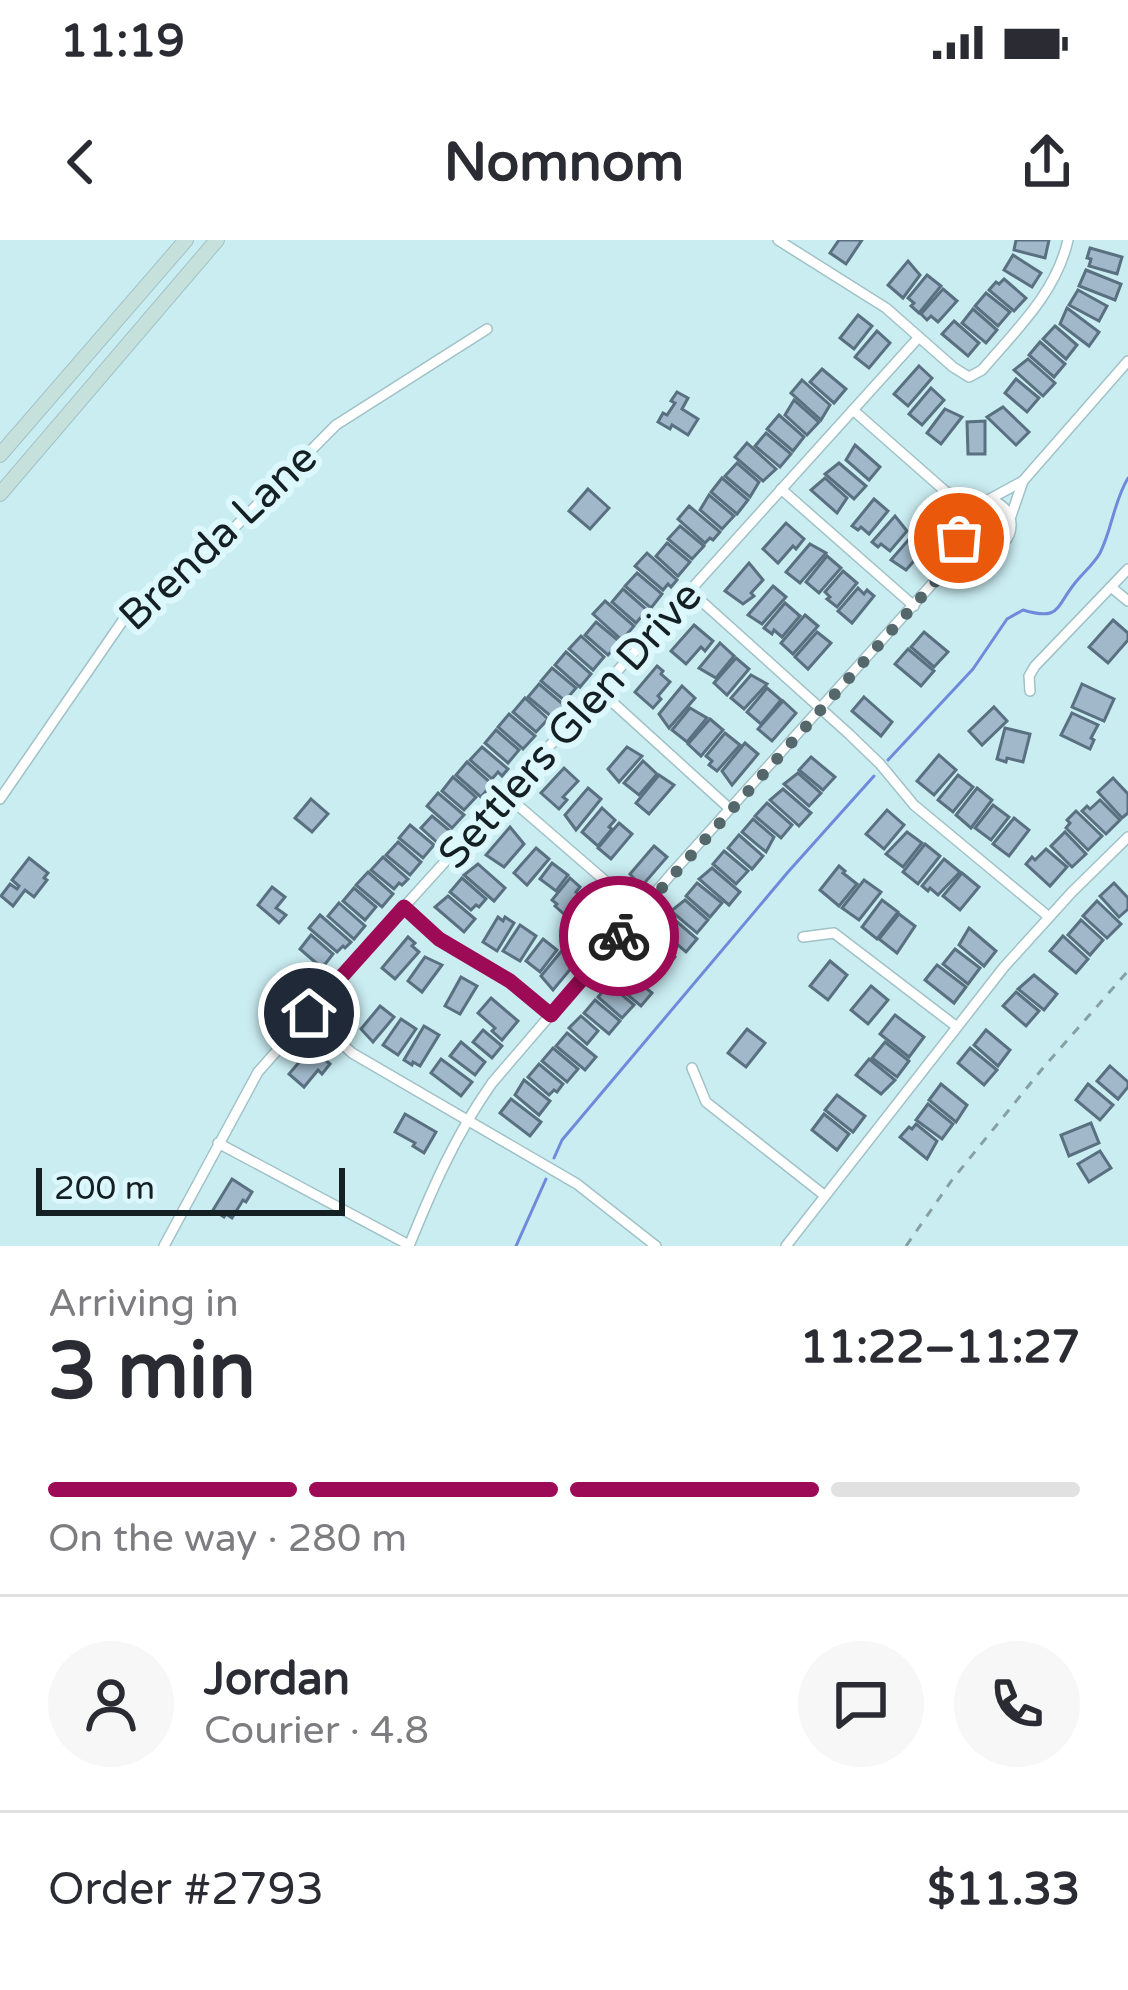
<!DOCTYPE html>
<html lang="en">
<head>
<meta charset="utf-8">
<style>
	body { margin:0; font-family:"Varela Round",sans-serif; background:#f7f7f7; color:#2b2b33; height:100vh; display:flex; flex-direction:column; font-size:45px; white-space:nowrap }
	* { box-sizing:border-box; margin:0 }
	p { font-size:39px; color:#7c7c81 }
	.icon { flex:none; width:66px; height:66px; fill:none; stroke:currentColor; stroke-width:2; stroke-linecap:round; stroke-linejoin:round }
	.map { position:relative; height:1006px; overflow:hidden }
	.details { display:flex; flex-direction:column; background:#fff; flex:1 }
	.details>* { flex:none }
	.scale { position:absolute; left:36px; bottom:30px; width:309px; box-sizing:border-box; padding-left:12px; border:6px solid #142023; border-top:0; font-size:33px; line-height:42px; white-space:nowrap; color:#142023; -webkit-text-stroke:9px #ddf8fd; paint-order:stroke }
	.pin { position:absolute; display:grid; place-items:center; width:102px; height:102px; color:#fff; margin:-51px; border:6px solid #fff; border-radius:50%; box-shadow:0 3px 12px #0007 }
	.courier { position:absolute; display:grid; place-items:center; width:120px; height:120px; margin:-60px; border:9px solid #9d0a55; border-radius:50%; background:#fff; color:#222; box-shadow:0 3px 15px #0007 }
	.summary em { font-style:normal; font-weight:700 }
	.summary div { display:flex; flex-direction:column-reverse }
	.summary { display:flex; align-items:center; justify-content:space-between; height:204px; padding:0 48px }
	h1 { font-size:78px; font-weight:700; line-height:90px }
	.bar { display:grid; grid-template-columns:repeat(4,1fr); gap:18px 12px; align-content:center; height:144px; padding:0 48px }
	.bar i { height:15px; border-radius:9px; background:#e1e1e2 }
	.bar .selected { background:#9d0a55 }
	.bar p { grid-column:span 4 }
	.line { display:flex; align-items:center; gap:30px; padding:0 48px; border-top:3px solid #e1e1e2 }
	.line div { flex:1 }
	.round { display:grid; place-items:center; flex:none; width:126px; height:126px; border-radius:63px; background:#f7f7f7 }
	.status { display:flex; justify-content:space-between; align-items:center; height:84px; padding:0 60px; background:#fff; direction:ltr }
	.status svg { height:33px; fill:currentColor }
	header { display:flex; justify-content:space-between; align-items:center; height:156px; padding:0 48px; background:#fff; font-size:54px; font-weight:700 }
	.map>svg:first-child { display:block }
</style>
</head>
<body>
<div class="status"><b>11:19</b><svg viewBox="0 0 49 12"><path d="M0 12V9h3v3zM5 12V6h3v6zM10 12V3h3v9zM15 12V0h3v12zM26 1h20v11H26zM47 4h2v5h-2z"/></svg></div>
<header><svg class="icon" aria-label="back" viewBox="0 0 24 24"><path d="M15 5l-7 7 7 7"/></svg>Nomnom<svg class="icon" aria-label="share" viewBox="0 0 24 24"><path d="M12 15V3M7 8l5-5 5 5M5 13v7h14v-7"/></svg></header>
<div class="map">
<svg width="1128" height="1006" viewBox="0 0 1128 1006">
	<rect width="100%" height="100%" fill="#caedf2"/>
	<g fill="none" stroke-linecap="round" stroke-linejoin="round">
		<!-- stream -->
		<g stroke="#6f8adb" stroke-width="3">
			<path d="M888 520 973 429 1007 379 1023 370C1060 381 1055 368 1075 343 1083 333 1094 324 1100 313 1112 289 1114 261 1128 238"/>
			<polyline points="554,918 562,900 788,632 874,536"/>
			<polyline points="516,1006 546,939"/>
		</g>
	</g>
	<!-- building -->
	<g fill="#a0b8ca" stroke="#597080" stroke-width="3">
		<polygon points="839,0 862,0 846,24 830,13"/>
		<polygon points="1016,0 1049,0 1045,18 1014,10"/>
		<polygon points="1090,8 1122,17 1117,34 1089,26 1091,19 1087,18"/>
		<polygon points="1013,15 1041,33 1032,47 1004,30"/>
		<polygon points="908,21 920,35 903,58 888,45"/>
		<polygon points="1086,30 1121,44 1115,60 1079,46"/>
		<polygon points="927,35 941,46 919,73 911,66 914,63 908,58"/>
		<polygon points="1004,39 1026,58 1014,71 989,50 996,42 999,44"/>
		<polygon points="943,49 957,61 938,82 931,76 927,80 921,74"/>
		<polygon points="1078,50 1107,66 1099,81 1069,65"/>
		<polygon points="986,53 1010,72 998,86 975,66"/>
		<polygon points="1067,68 1099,92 1089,106 1060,84"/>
		<polygon points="973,69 997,90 986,103 962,83"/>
		<polygon points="858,75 872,86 854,109 840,98"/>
		<polygon points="954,81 979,103 968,116 942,94"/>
		<polygon points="1055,86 1077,105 1066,119 1043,99"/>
		<polygon points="877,91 890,103 869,128 855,117"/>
		<polygon points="1040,102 1065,124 1054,137 1029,115"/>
		<polygon points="1028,119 1055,143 1043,156 1014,130"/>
		<polygon points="919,126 932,138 908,166 894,154"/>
		<polygon points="822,129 846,149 834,163 810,142"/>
		<polygon points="1016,139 1039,158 1027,172 1005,153"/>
		<polygon points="802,140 830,165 821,180 791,153"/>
		<polygon points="931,148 944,160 922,185 909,174"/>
		<polygon points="677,152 688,158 682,169 698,179 688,195 672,185 670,189 658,182 663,173 667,175 675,163 671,161"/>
		<polygon points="794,160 819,182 807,195 785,175"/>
		<polygon points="1003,167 1029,192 1016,205 987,177"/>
		<polygon points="945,169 962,177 941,204 927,193"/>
		<polygon points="779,175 804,197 793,211 767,189"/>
		<polygon points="985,181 985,214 968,214 967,182"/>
		<polygon points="766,193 791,214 780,227 755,206"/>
		<polygon points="747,203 776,229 763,241 735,217"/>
		<polygon points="855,205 880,227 869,240 846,220"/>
		<polygon points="737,223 759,242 750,257 725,236"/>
		<polygon points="839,223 866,246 854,259 825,234"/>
		<polygon points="722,238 748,260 737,274 711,252"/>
		<polygon points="825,238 847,258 837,273 811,250"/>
		<polygon points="588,249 609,268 590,289 569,271"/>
		<polygon points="709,255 734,276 722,289 700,270"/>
		<polygon points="874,259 888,271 869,294 861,287 858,290 852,286"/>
		<polygon points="689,266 720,292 713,300 710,298 705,303 678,279"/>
		<polygon points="895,276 907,291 890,311 881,304 878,307 872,302"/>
		<polygon points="786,283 804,299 796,309 793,306 778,323 763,309"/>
		<polygon points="680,286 704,306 692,319 668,299"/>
		<polygon points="916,291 930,303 906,330 891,320"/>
		<polygon points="667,303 690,322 678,336 656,316"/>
		<polygon points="810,304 826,313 800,343 786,332"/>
		<polygon points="647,313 677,340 671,347 668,344 663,350 635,326"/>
		<polygon points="827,316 841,328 819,353 806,342"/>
		<polygon points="749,323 763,340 751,353 754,356 743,364 725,351"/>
		<polygon points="843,331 857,343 837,367 827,359 830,357 825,352"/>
		<polygon points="637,333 662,354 651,368 625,346"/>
		<polygon points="773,346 786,357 762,384 748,375"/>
		<polygon points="858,348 864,354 867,350 874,356 852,383 838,371"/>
		<polygon points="623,349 647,370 636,383 612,362"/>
		<polygon points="605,361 634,386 622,400 593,374"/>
		<polygon points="785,363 800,376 782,397 774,390 772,394 764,388"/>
		<polygon points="805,375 818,386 793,414 781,403"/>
		<polygon points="1113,380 1128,393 1128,400 1108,423 1089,407"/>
		<polygon points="596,382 620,402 608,415 585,395"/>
		<polygon points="694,385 713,401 705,411 701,407 686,424 671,411"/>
		<polygon points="817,392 831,403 808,429 795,417"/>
		<polygon points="924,392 948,412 934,427 911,407"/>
		<polygon points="581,396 604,417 593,430 569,409"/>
		<polygon points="720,403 734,416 716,438 699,428"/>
		<polygon points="908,409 934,431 921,446 895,424"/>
		<polygon points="566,412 591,434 580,447 555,425"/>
		<polygon points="736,418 749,429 727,455 714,443"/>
		<polygon points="657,426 663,431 661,434 670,442 658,456 661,459 653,468 635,452"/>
		<polygon points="552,428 576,448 565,461 541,441"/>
		<polygon points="751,435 767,444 744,469 731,458"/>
		<polygon points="539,444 564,465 553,478 528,457"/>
		<polygon points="1082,444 1114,459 1104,481 1072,467"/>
		<polygon points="682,446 695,458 669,488 659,474"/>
		<polygon points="767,448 781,460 761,484 747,472"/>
		<polygon points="864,457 892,482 881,496 852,471"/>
		<polygon points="525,458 548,479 536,492 513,472"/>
		<polygon points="783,461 796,473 772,501 758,489"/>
		<polygon points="994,467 1007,481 982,505 969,491"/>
		<polygon points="690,468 707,478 687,502 672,490"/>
		<polygon points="1072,473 1098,485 1091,498 1094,500 1090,509 1061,495"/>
		<polygon points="509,474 535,496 523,509 498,487"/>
		<polygon points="710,479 723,490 701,516 688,504"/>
		<polygon points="1005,488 1030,494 1023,522 1007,518 1006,522 997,519"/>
		<polygon points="496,490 519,510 508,523 485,503"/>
		<polygon points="725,493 740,505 717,531 709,525 712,521 706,516"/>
		<polygon points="745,503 758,514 732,545 722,531"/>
		<polygon points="482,507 508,529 502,536 498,532 492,539 470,520"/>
		<polygon points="627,507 642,516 619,542 608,529"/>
		<polygon points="939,515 956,530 934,555 917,541"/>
		<polygon points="811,517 835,537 823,550 799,530"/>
		<polygon points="643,521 657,534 639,555 624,543"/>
		<polygon points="467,522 492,544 481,557 456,535"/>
		<polygon points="564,528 578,541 563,557 567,560 559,569 541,553"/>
		<polygon points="798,533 821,553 809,566 784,544"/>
		<polygon points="659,535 674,545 649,574 636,563"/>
		<polygon points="958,535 973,547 953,572 938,560"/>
		<polygon points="453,537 476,557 464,570 442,551"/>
		<polygon points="1113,538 1128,554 1128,573 1122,578 1098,552"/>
		<polygon points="588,548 601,559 576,590 565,575"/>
		<polygon points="977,548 992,560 971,588 956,575"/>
		<polygon points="783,549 811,573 799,586 770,560"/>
		<polygon points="438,553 464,575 452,588 427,566"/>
		<polygon points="311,559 328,574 312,592 295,578"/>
		<polygon points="1100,560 1120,580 1106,594 1082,571 1087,566 1090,569"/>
		<polygon points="767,563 792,585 781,598 755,576"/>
		<polygon points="993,565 1009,577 991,600 975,588"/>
		<polygon points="602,568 615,580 609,587 612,589 598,606 582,592"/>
		<polygon points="887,570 904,585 884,609 866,594"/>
		<polygon points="1076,571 1102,596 1088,610 1066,588 1070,583 1067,580"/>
		<polygon points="432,576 450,591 439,604 421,588"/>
		<polygon points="1014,578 1029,590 1009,616 993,604"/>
		<polygon points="753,579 774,597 766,612 742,592"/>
		<polygon points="619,583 632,594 611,619 598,608"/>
		<polygon points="410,585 434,605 423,618 399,598"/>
		<polygon points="510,587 524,604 504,627 486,615"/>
		<polygon points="907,592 922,603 903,627 886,614"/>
		<polygon points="1065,592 1086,614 1072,627 1051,606"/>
		<polygon points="739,595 763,616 752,629 728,608"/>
		<polygon points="398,602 421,622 410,635 386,615"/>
		<polygon points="925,604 940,616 918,644 903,632"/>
		<polygon points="654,606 667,617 641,647 630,634"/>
		<polygon points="536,608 549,619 527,645 514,633"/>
		<polygon points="1046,609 1067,627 1050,646 1026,624 1032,617 1035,620"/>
		<polygon points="724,611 748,631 736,644 713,624"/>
		<polygon points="383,617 408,639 402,645 399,643 394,649 371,630"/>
		<polygon points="29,618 48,633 44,638 47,640 34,657 25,650 13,666 1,656 10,644 17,649 19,646 12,640"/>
		<polygon points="944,619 960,632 938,655 930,648 928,651 922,646"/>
		<polygon points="552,623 568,635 556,651 540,639"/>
		<polygon points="478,624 505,648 494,661 464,635"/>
		<polygon points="839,626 845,631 843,633 857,644 839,666 820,650"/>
		<polygon points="712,628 740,652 729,665 699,639"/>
		<polygon points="368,632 393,654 382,667 356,645"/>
		<polygon points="962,633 979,647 960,670 943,656"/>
		<polygon points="462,638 486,659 479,667 476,665 471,670 450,652"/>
		<polygon points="570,638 580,647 576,652 580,655 564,674 555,666 557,664 552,660"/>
		<polygon points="864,640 881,652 859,680 842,668"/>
		<polygon points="697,643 722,663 710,677 686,656"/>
		<polygon points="1114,643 1128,658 1128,669 1119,677 1100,656"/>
		<polygon points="272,647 285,657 276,668 286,675 279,683 258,665"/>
		<polygon points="354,648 376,667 365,680 343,661"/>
		<polygon points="585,652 598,663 578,688 565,677"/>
		<polygon points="448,656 475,679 464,692 435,667"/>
		<polygon points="685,660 708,680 697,693 671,671"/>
		<polygon points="882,660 898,672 877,699 862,687"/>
		<polygon points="1097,661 1121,684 1107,698 1083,676"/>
		<polygon points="339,663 365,686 354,699 328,676"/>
		<polygon points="600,667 616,676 590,706 577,695"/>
		<polygon points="668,674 697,699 686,712 659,689"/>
		<polygon points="899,674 915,686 897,713 879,699"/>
		<polygon points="320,675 351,702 345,708 343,706 337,712 309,688"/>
		<polygon points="498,677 503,681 505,677 514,683 497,711 483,702"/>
		<polygon points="1081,680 1103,700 1090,715 1068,695"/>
		<polygon points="520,685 536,696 520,721 503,711"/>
		<polygon points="969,688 996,711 984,726 959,705"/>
		<polygon points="649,694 675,717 664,730 640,709"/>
		<polygon points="311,695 333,714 322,728 300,709"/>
		<polygon points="1063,696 1088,719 1076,733 1050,711"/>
		<polygon points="408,697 415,703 412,706 419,712 395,739 382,728"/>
		<polygon points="543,699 557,710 540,732 526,721"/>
		<polygon points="564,708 578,720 553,750 541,736"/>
		<polygon points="955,709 980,728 968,744 943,724"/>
		<polygon points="637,712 660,732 649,745 625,725"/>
		<polygon points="425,717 442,725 422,752 408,741"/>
		<polygon points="830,721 847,735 828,760 810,746"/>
		<polygon points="937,725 966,747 954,763 925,740"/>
		<polygon points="623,729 652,753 641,766 612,742"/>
		<polygon points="1034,735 1057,754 1044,770 1018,749"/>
		<polygon points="461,737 477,746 460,774 445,766"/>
		<polygon points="609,744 634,765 622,778 598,757"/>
		<polygon points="871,746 888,760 868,784 851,770"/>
		<polygon points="1016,752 1039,771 1026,786 1003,766"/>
		<polygon points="491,758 518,781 502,800 492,791 495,788 478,773"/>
		<polygon points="595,760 620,781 609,794 584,773"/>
		<polygon points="380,766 394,777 373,802 361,789"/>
		<polygon points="895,775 924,797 909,817 880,794"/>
		<polygon points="581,776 598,791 587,804 569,788"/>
		<polygon points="401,779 416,789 398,815 383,805"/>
		<polygon points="424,786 439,795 420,826 413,822 412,825 404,820"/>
		<polygon points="747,789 765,803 746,827 728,813"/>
		<polygon points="483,790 502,806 492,818 473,802"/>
		<polygon points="986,790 1010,810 998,826 974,805"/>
		<polygon points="567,793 596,817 585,830 556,806"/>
		<polygon points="461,802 485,822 475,835 450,816"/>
		<polygon points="885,802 909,821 897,837 872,818"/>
		<polygon points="311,808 330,824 322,834 318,830 304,847 289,834"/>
		<polygon points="553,808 578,829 567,842 542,821"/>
		<polygon points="970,808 997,830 984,845 958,823"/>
		<polygon points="441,819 472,842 461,856 431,833"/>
		<polygon points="869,819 895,840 881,854 856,835"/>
		<polygon points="539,824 563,844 557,852 554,850 549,855 528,837"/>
		<polygon points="1110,826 1128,842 1128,847 1118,859 1097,841"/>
		<polygon points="524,840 550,861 539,875 515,855"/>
		<polygon points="941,844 967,865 956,882 929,860"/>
		<polygon points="1088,844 1113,865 1100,880 1076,860"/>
		<polygon points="837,855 865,876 853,892 825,870"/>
		<polygon points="511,859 541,882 530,896 500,873"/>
		<polygon points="928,864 953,884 942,899 916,880"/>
		<polygon points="405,874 436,892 424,913 413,906 415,903 395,892"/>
		<polygon points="824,874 849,894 837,910 812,890"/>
		<polygon points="1091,883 1099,903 1069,916 1061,895"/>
		<polygon points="916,884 937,901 927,919 900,897 909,887 912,889"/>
		<polygon points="1100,911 1111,928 1089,942 1078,924"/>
		<polygon points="232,939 252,952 246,962 243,960 232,978 226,974 224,977 213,970"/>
	</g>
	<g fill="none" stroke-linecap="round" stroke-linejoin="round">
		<!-- minor casing -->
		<g stroke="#a0c2c7" stroke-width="12">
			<g id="minor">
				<path d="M778 0 886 68 953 127 969 137 982 130C1016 90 1056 53 1068 0"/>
				<polyline points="853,170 945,251 963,259 980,261"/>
				<polyline points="781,249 914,366"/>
				<circle cx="986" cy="285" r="25"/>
				<polyline points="988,260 1023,241 1128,121"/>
				<polyline points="1011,276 1023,241"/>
				<polyline points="950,324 961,291"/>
				<polyline points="1111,347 1128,361"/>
				<polyline points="689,350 849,494 880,524 914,565 1049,677"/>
				<polyline points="599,450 730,569"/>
				<polyline points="1030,451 1029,436 1035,426 1128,329"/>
				<polyline points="506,555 640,671"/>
				<polyline points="0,559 128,373 232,290 336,185 487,89"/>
				<polyline points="404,667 439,699 510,741 551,775"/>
				<polyline points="803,697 834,693 957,787"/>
				<polyline points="309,773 352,813 577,944 656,1006"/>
				<polyline points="692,828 706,862 824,955"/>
				<polyline points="218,903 409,1005"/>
				<polyline points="164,1006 258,832 404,667 919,97"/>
				<path d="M409 1006C432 949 456 894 492 843L673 632 950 324 964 317 987 311"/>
				<polyline points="786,1006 1004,727 1072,652 1128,597"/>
			</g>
		</g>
		<!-- secondary casing -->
		<g stroke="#a0c2c7" stroke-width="16">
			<g id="secondary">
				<polyline points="0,215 186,0"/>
				<polyline points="0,254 217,0"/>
			</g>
		</g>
		<!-- path -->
		<polyline stroke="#86a0a4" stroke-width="3" stroke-dasharray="9 9" stroke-linecap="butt" points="906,1006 952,940 1043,828 1128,731"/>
		<!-- minor -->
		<use href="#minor" stroke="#fff" stroke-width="9"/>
		<!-- secondary -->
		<use href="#secondary" stroke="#c6e1dc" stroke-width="14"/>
	</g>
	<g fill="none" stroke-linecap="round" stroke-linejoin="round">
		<!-- done -->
		<polyline stroke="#54686b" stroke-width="12" stroke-dasharray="0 21.6" points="619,696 950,325 959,298"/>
		<!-- route -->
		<polyline stroke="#9d0a55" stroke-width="15" points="309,773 404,667 439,699 510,741 551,775 619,696"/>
	</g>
	<g text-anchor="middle" stroke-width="12" stroke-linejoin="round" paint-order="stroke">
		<!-- street labels -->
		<g font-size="42" fill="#142023" stroke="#ddf8fd">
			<text transform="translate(217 296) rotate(-43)" y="15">Brenda Lane</text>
			<text transform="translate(569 484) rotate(-48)" y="15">Settlers Glen Drive</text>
		</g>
	</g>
</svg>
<div class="scale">200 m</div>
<div class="pin" style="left:959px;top:298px;background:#ea580c"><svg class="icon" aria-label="bag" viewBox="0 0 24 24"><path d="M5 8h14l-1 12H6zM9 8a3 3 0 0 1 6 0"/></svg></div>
<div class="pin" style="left:309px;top:773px;background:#1f2937"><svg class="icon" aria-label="home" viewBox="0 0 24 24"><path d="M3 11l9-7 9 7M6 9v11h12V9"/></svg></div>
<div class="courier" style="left:619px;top:696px"><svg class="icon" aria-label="bike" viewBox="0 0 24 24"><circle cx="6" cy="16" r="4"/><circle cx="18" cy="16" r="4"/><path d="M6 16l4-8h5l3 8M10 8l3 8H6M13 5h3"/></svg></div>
</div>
<section class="details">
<div class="summary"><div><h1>3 min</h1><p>Arriving in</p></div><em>11:22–11:27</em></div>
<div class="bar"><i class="selected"></i><i class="selected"></i><i class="selected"></i><i></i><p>On the way · 280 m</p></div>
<div class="line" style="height:216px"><a class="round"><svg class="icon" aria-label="person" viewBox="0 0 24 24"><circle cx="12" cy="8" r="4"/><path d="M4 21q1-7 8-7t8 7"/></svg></a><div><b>Jordan</b><p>Courier · 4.8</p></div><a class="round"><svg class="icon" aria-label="chat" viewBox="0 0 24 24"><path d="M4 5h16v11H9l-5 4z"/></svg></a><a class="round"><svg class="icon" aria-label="phone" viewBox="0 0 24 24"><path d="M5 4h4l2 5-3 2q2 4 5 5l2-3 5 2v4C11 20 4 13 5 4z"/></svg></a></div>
<div class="line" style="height:156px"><div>Order #2793</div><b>$11.33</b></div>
</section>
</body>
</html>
